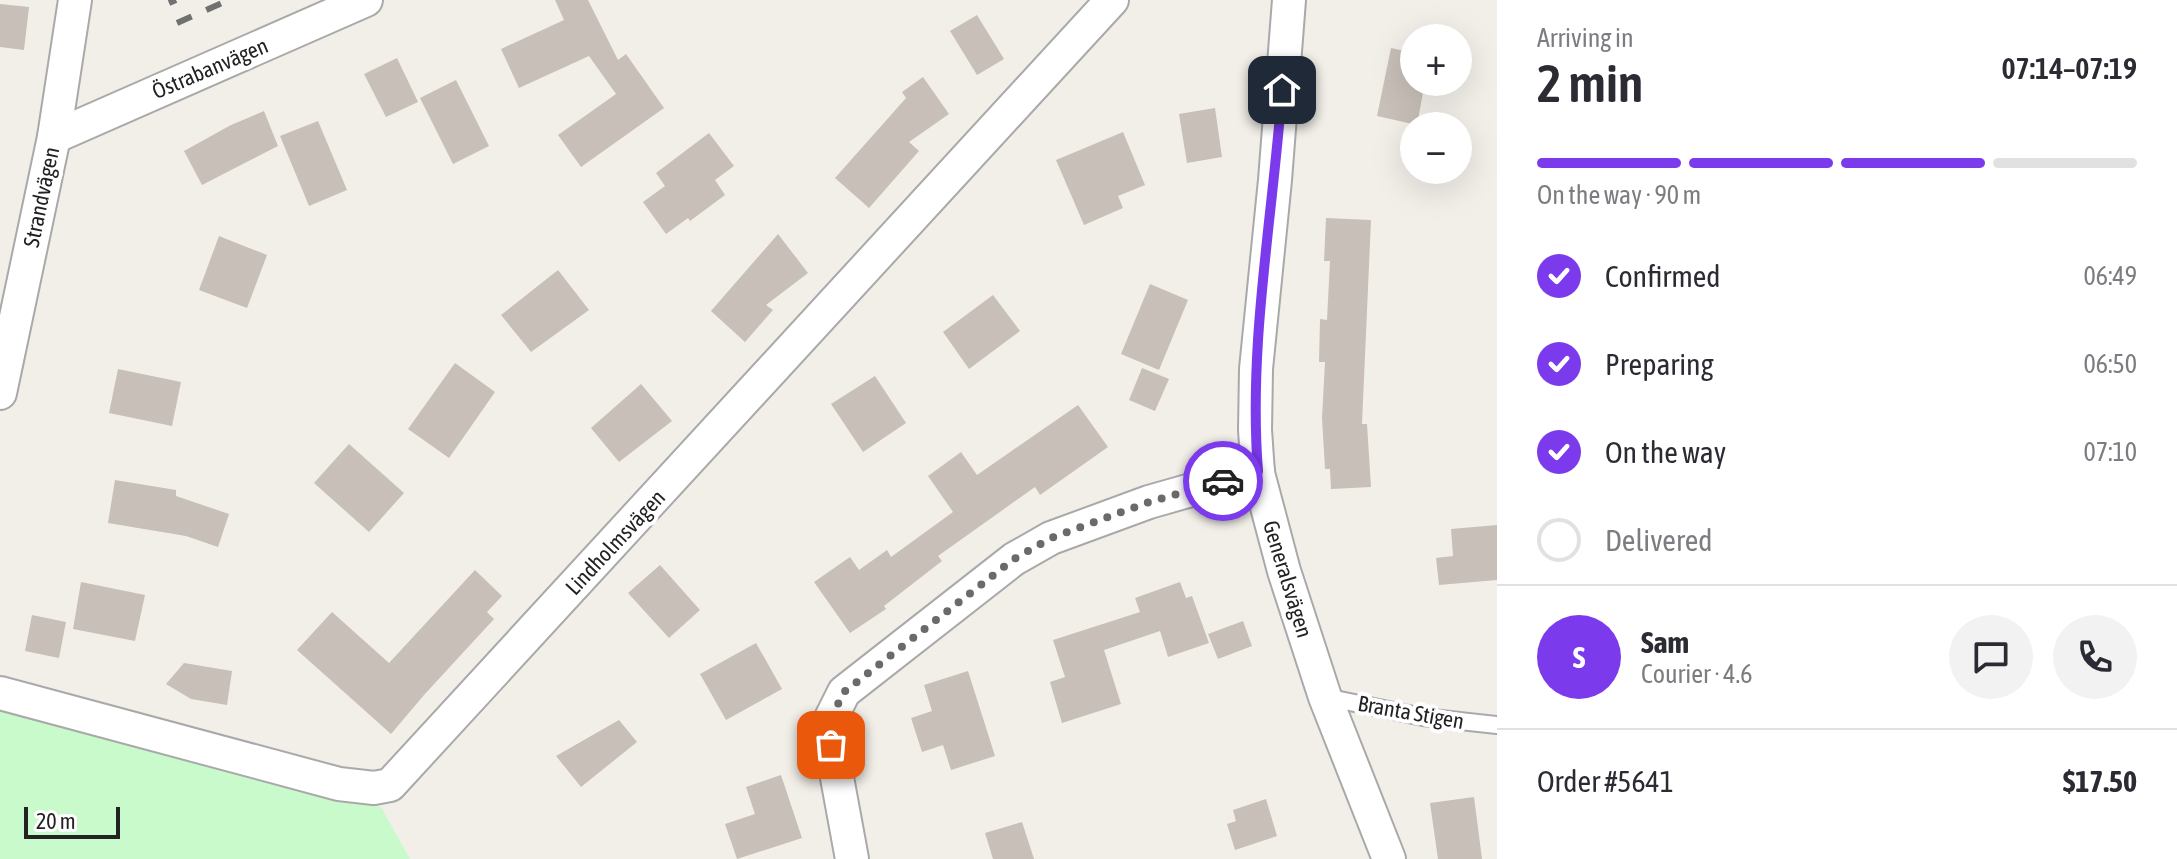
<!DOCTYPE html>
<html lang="en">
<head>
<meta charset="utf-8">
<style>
	body { margin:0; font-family:"Asap Condensed",sans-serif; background:#f2f2f3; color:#2b2b33; height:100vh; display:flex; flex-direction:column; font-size:30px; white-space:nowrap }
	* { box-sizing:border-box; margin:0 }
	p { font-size:26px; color:#7c7c81 }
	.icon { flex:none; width:44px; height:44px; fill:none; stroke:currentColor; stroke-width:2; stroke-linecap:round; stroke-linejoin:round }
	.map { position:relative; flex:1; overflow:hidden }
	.side { display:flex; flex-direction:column; background:#fff; width:680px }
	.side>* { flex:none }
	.buttons { position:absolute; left:1400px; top:24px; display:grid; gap:16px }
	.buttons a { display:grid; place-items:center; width:72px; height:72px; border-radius:50%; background:#fff; box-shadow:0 8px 32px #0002; font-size:40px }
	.scale { position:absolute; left:24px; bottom:20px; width:96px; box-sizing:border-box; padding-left:8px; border:4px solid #222; border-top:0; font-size:22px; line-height:28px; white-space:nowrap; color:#222; -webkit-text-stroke:6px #fff; paint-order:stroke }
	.pin { position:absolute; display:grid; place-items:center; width:68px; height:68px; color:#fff; margin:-34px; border-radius:16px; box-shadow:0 4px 12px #0006 }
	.courier { position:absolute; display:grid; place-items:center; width:80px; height:80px; margin:-40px; border:6px solid #7c3aed; border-radius:50%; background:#fff; color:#222; box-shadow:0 2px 10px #0007 }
	.headline em { font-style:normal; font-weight:600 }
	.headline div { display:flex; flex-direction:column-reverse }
	.headline { display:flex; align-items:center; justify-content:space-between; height:136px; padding:0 40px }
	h1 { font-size:52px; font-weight:600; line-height:60px }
	.bar { display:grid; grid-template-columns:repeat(4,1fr); gap:12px 8px; align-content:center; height:96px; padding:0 40px }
	.bar i { height:10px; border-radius:6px; background:#e1e1e2 }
	.bar .current { background:#7c3aed }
	.bar p { grid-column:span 4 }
	.line { display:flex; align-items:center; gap:20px; padding:0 40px; border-top:2px solid #e1e1e2 }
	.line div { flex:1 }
	.round { display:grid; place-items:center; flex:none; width:84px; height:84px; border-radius:42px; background:#f2f2f3 }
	ol { padding:0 40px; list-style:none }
	li { display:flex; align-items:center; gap:24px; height:88px }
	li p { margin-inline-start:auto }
	li .icon { padding:8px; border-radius:50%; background:#7c3aed; color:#fff; stroke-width:4 }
	li:last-child { color:#7c7c81 }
	li i { width:44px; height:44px; border:4px solid #e1e1e2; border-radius:50% }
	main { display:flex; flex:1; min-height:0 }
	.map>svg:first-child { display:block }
</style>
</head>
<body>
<main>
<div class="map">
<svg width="1497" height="859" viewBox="0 0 1497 859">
	<rect width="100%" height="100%" fill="#f2efe9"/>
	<!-- park -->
	<polygon fill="#c8facc" points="0,710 381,807 410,859 0,859"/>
	<!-- building -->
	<g fill="#c7bfb8">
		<polygon points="555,0 588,0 618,60 626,54 664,108 581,167 558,135 616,94 589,56 519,88 501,49 564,20"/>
		<polygon points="0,4 29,7 24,50 0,47"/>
		<polygon points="977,15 1004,59 977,75 950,31"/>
		<polygon points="1391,48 1414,53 1414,82 1425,82 1417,125 1377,116"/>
		<polygon points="397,58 418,102 386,117 364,74"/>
		<polygon points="923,77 949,114 909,142 919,151 869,208 835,178 906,98 902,92"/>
		<polygon points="456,80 489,146 453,164 420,98"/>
		<polygon points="1215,108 1222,157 1187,163 1179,114"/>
		<polygon points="264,111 278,146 202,185 184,151 231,125"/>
		<polygon points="318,121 347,190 309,206 280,136"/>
		<polygon points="1123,132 1145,185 1118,196 1123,208 1084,225 1056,160"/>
		<polygon points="709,133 734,166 715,180 725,195 690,221 688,218 666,234 643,202 665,186 656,173"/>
		<polygon points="1326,218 1371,220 1362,424 1367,424 1371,487 1331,489 1330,469 1325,469 1322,418 1325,362 1319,362 1320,319 1327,320 1330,261 1324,261"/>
		<polygon points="778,234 808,273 766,305 773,310 745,342 711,311"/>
		<polygon points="219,236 267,255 247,308 199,290"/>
		<polygon points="558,270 589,310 531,352 501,315"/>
		<polygon points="1150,284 1188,300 1159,370 1121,354"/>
		<polygon points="993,295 1020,331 969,369 943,332"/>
		<polygon points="455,363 495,392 449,458 408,429"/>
		<polygon points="1142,368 1169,379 1155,411 1129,400"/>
		<polygon points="118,369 181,382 172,426 109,413"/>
		<polygon points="875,376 906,423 863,452 831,404"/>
		<polygon points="641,384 672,421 619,462 591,428"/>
		<polygon points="1078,405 1108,447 1040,495 1035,487 938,556 942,561 884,606 886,609 850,633 814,582 850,557 859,570 887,550 891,557 953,512 928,476 961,452 977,475"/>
		<polygon points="349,444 404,493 369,532 314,483"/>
		<polygon points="115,480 176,490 176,496 229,514 218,547 186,536 108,523"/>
		<polygon points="1497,525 1497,580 1439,585 1436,558 1453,556 1451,529"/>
		<polygon points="660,565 700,610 669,638 628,593"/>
		<polygon points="475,570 502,596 487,612 494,619 424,695 391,734 297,650 332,612 389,663"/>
		<polygon points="81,582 145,595 135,641 73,629"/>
		<polygon points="1180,582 1186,598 1192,596 1209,643 1168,657 1160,631 1104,650 1121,704 1062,723 1050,682 1065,677 1053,640 1140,612 1135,598"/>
		<polygon points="32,615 66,622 59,658 25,651"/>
		<polygon points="1243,621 1252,646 1218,659 1208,634"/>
		<polygon points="756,643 782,689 726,720 700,674"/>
		<polygon points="184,663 232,671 227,705 191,699 166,684"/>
		<polygon points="968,671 995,756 951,770 943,745 922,752 911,718 932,711 924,685"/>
		<polygon points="619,720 637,742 581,787 556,756"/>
		<polygon points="781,775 802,838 737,859 725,824 755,814 746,787"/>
		<polygon points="1474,797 1482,859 1438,859 1430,803"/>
		<polygon points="1266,799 1277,836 1235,850 1227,824 1236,821 1233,810"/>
		<polygon points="1022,822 1034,859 993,859 985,833"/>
	</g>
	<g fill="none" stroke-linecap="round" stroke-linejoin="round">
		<!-- service casing -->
		<g stroke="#a9a9a9" stroke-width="20">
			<polyline id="service" points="1325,697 1423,717 1497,725"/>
		</g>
		<!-- minor casing -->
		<g stroke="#a9a9a9" stroke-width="36">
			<g id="minor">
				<polyline points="1289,0 1275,180 1256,369 1255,430 1258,473 1284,571 1325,697 1389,859"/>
				<polyline points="54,137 366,0"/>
				<polyline points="0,393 54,137 75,0"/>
				<polyline points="0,693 339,784 374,788 390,785 1112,0"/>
				<polyline points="852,859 831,745 831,718 844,692 1014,559 1051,538 1149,502 1258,471"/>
			</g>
		</g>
		<!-- service -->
		<use href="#service" stroke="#fff" stroke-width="16"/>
		<!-- minor -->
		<use href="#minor" stroke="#fff" stroke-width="32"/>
		<!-- rail -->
		<g stroke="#707070" stroke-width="6" stroke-dasharray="16 16" stroke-linecap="butt">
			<polyline points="169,3 176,0"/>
			<polyline points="177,23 229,0"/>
		</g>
	</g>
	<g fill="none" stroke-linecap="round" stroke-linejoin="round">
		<!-- done -->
		<polyline stroke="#6b6a68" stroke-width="8" stroke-dasharray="0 14.4" points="831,745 831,718 844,692 1014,559 1051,538 1149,502 1223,481"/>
		<!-- route -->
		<path stroke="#7c3aed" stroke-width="10" d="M1223 481 1258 471C1248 344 1273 216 1282 90"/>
	</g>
	<g text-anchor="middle" stroke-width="8" stroke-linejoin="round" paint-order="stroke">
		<!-- street labels -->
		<g font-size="22" fill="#222" stroke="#fff">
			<text transform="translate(210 68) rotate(-23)" y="8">Östrabanvägen</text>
			<text transform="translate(41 197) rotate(-78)" y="8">Strandvägen</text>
			<text transform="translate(615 542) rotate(-47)" y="8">Lindholmsvägen</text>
			<text transform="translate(1288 579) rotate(73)" y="8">Generalsvägen</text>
			<text transform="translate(1411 712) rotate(10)" y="8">Branta Stigen</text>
		</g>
	</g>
</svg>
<div class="buttons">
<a>+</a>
<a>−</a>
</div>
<div class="scale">20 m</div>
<div class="pin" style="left:831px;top:745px;background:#ea580c"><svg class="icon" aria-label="bag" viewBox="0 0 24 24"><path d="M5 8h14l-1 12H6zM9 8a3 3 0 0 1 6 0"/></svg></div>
<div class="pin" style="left:1282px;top:90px;background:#1f2937"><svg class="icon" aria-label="home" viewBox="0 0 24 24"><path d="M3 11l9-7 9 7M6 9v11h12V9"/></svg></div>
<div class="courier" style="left:1223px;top:481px"><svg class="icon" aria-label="car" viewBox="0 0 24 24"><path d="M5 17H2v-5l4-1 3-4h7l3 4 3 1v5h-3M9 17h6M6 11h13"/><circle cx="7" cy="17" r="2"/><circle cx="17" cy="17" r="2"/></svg></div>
</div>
<section class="side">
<div class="headline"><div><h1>2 min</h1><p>Arriving in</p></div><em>07:14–07:19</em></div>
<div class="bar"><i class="current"></i><i class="current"></i><i class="current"></i><i></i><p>On the way · 90 m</p></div>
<ol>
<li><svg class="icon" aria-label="check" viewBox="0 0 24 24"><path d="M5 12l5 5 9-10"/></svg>Confirmed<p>06:49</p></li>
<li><svg class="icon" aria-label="check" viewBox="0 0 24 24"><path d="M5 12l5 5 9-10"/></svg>Preparing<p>06:50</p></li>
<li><svg class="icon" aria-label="check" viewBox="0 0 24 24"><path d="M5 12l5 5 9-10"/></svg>On the way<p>07:10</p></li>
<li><i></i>Delivered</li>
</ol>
<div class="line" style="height:144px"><b class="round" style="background:#7c3aed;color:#fff">S</b><div><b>Sam</b><p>Courier · 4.6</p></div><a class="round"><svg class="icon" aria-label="chat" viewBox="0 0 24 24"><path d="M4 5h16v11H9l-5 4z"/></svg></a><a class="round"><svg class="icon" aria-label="phone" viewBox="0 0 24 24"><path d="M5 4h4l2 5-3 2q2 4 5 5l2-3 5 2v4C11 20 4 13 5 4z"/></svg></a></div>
<div class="line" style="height:104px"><div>Order #5641</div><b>$17.50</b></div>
</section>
</main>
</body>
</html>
